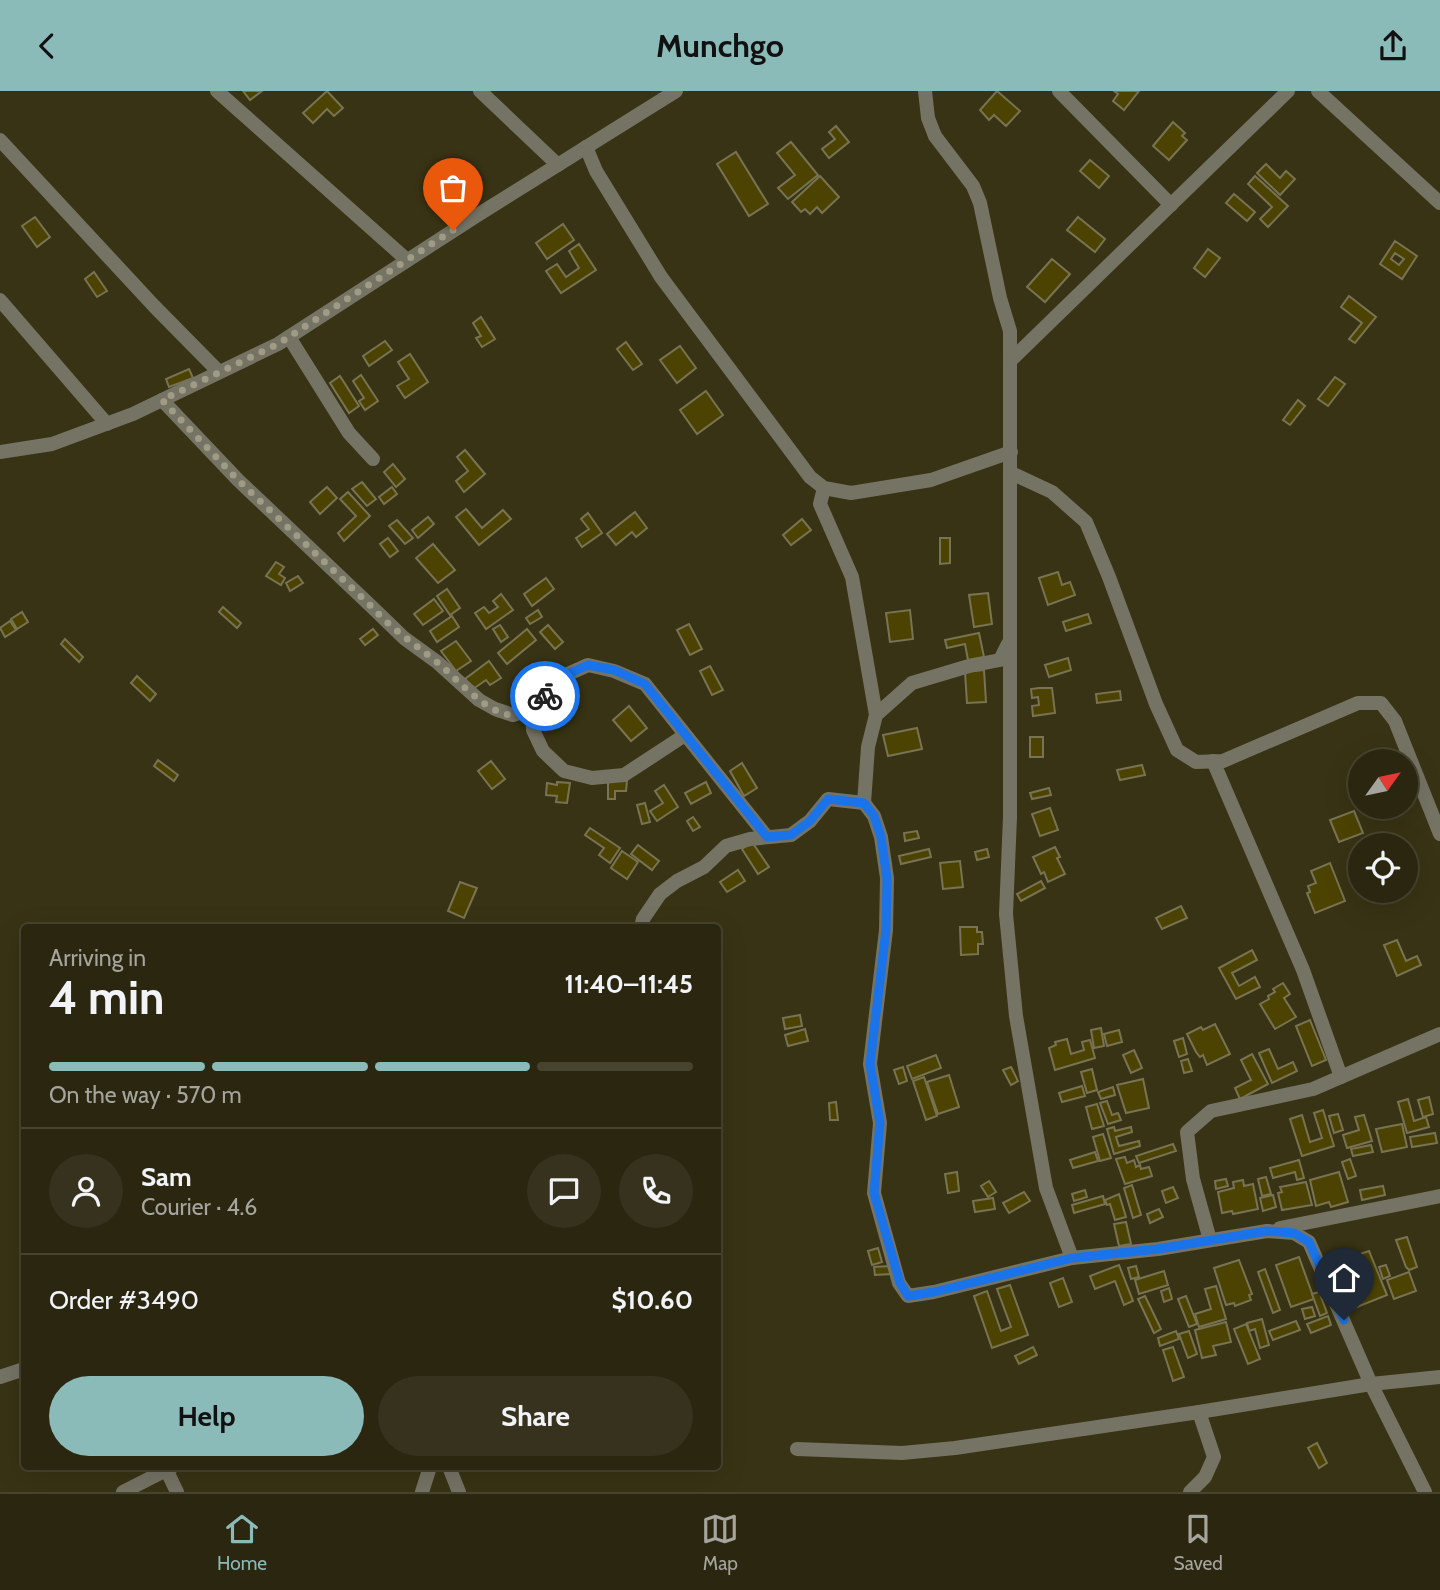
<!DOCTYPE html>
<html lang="en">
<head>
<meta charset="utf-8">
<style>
	body { margin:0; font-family:Cabin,sans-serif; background:#36321d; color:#f1f3f6; height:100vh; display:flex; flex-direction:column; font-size:26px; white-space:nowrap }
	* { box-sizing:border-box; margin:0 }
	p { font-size:23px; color:#a5a59e }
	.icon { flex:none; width:38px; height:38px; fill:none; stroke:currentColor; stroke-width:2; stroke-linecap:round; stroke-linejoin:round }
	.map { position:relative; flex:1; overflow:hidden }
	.details { position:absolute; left:21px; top:833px; width:700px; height:546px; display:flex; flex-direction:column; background:#2a260f; border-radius:7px; box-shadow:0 7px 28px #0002,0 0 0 2px #46432f }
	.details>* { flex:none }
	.needle { width:46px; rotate:57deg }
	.fabs { position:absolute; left:1348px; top:658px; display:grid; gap:14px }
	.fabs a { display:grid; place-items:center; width:70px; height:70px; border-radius:50%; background:#2a260f; box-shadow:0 7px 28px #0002,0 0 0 2px #46432f; font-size:35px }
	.pin { position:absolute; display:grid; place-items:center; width:60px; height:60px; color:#fff; margin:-72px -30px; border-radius:50% 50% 50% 0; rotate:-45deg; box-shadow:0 0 7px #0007 }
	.pin .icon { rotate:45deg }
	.courier { position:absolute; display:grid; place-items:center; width:70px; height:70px; margin:-35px; border:5px solid #1a73e8; border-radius:50%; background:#fff; color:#222; box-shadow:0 2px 9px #0007 }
	.headline em { font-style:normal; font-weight:700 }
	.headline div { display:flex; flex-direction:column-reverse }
	.headline { display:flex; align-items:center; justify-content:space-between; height:119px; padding:0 28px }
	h1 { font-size:46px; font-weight:700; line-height:52px }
	.bar { display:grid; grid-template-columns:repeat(4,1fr); gap:10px 7px; align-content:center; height:84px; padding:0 28px }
	.bar i { height:9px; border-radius:5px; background:#46432f }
	.bar .current { background:#8bbbb9 }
	.bar p { grid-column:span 4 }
	.line { display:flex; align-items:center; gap:18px; padding:0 28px; border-top:2px solid #46432f }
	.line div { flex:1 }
	.round { display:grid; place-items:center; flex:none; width:74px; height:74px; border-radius:37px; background:#36321d }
	.primary-button { display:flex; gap:14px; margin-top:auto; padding:14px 28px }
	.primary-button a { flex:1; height:80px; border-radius:42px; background:#8bbbb9; color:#111; font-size:28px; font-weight:700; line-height:80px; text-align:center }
	.primary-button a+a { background:#36321d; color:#f1f3f6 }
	header { display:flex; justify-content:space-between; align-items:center; height:91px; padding:0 28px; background:#8bbbb9; color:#111; font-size:32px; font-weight:700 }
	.menu { display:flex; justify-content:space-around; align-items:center; height:98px; border-top:2px solid #46432f; background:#2a260f; font-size:19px; color:#a5a59e }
	.menu a { display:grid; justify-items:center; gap:4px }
	.menu .current { color:#8bbbb9 }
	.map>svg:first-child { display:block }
</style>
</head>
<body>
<header><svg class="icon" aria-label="back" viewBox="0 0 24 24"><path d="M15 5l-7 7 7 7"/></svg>Munchgo<svg class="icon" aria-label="share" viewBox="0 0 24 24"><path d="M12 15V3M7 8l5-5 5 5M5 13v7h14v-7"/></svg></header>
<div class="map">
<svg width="1440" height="1401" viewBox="0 0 1440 1401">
	<rect width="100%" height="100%" fill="#383314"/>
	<!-- building -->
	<g fill="#4c4302" stroke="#787353" stroke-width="2" fill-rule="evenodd">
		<polygon points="243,0 262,0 250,9"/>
		<polygon points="327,0 343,17 334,25 327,18 313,32 303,22"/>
		<polygon points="997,0 1020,20 1006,35 994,24 989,29 980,19"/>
		<polygon points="1114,0 1139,0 1124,19 1113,10 1118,3"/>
		<polygon points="1173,31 1185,42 1182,45 1187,49 1169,69 1153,55"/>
		<polygon points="836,35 849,51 829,67 822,58 835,48 829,41"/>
		<polygon points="791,51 818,84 788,108 778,97 795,84 777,62"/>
		<polygon points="736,61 768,113 749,125 717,73"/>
		<polygon points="1090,69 1109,85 1099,97 1080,80"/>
		<polygon points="1266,73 1280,87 1286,80 1295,88 1280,104 1257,82"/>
		<polygon points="820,85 839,106 822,122 817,116 810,123 805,118 801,121 792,111"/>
		<polygon points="1255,85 1288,115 1268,136 1260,128 1272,116 1248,93"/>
		<polygon points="1234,103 1255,121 1247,130 1226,112"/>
		<polygon points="35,126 50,146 37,156 22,135"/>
		<polygon points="1078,126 1105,148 1095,161 1067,139"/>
		<polygon points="563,133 574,149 547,168 536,152"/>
		<path d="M1395 150 1417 165 1402 188 1380 173ZM1395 162 1404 168 1399 174 1391 168Z"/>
		<polygon points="579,153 596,179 561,202 546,180 557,173 566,186 579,177 569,160"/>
		<polygon points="1208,158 1220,167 1205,186 1194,177"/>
		<polygon points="1052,168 1070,183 1045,211 1027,196"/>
		<polygon points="94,181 107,200 97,206 85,188"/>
		<polygon points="1349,205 1376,226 1355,252 1349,248 1362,232 1341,216"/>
		<polygon points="481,226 495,248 482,256 476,247 481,245 473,232"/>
		<polygon points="385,250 392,259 369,275 363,265"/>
		<polygon points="626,251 642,273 633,279 617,258"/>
		<polygon points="680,255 696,277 677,292 660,269"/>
		<polygon points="410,263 428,291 405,307 397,295 409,288 398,271"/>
		<polygon points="189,278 193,287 169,296 166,288"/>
		<polygon points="361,284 378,310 365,319 359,310 364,307 353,290"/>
		<polygon points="340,285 359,315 349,322 330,292"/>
		<polygon points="1335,286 1345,293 1328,315 1318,308"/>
		<polygon points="706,300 723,324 697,343 680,319"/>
		<polygon points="1298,309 1305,315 1290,334 1283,329"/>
		<polygon points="465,359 485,383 464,401 456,390 468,380 457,366"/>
		<polygon points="393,373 405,388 396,396 384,381"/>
		<polygon points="362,391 376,408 367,415 352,398"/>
		<polygon points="327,396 337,407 320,423 310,411"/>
		<polygon points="392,396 397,403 384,413 379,406"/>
		<polygon points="348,401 370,425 344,450 338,442 356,425 340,408"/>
		<polygon points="466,418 482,437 503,419 511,428 479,454 456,426"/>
		<polygon points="635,421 647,437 636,446 632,441 616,454 607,443"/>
		<polygon points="588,422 602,442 582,456 576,447 589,438 581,428"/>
		<polygon points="428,426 434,433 418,447 412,439"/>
		<polygon points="802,428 811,439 791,454 783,444"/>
		<polygon points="397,429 413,447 405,453 389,435"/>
		<polygon points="388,447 398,460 390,466 380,453"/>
		<polygon points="940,447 950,447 950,472 940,473"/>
		<polygon points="433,453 455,479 438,492 416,467"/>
		<polygon points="276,471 284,476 279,483 285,487 281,494 266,485"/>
		<polygon points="1058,481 1062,494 1070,491 1075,504 1048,514 1039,487"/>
		<polygon points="298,485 303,492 290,500 286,492"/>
		<polygon points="546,487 554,498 532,515 524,503"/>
		<polygon points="447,498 460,517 450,524 437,505"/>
		<polygon points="988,502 992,533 974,536 969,504"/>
		<polygon points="501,503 513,519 486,538 475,522 484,516 489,522 498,516 493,510"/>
		<polygon points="434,508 443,520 423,534 414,523"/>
		<polygon points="223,516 241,532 237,537 219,521"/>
		<polygon points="538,519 542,526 530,533 526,527"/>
		<polygon points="910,519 913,548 890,551 886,522"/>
		<polygon points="22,521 28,531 17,538 11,528"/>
		<polygon points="1088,523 1091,532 1066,540 1063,531"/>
		<polygon points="452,525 459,536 437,551 430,540"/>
		<polygon points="10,530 16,539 5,546 0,537"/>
		<polygon points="689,533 702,558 690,564 677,539"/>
		<polygon points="500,534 508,546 501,551 493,538"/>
		<polygon points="548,534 563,551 555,558 540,541"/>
		<polygon points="373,538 378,544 365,554 360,548"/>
		<polygon points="527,538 536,549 507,573 498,562"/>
		<polygon points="979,542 984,566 968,569 965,553 947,557 945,549"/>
		<polygon points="65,548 83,566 79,571 61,553"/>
		<polygon points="456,550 471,570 456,580 441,560"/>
		<polygon points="1068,567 1071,579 1049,586 1045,574"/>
		<polygon points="489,570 501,587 490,594 486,589 473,598 465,588"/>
		<polygon points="710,575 723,599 712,604 700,580"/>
		<polygon points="984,579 986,611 967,612 965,581"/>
		<polygon points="137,585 156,603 150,610 131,592"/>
		<polygon points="1039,597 1052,597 1055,622 1033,625 1032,615 1039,614 1038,606 1032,607 1031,598"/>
		<polygon points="1120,600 1121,609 1097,612 1096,603"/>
		<polygon points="629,615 647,637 631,650 613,629"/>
		<polygon points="917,637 922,658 888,665 883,644"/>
		<rect x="1030" y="646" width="13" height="20"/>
		<polygon points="158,669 178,684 174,690 154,675"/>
		<polygon points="491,670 505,688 492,698 478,680"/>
		<polygon points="742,672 757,697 744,705 730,680"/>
		<polygon points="1142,674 1145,684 1120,689 1117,679"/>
		<polygon points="608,690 627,690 626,700 615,700 615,708 608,708"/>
		<polygon points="557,691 570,692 567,712 556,711 557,705 546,704 547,692 557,694"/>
		<polygon points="706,691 711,702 691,713 685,702"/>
		<polygon points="664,694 678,716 657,730 650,720 663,712 655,700"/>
		<polygon points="1049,697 1051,704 1032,708 1030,702"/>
		<polygon points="645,712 650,731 642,733 637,714"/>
		<polygon points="1050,717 1058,739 1040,745 1032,723"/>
		<polygon points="1354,720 1363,742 1339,751 1330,729"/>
		<polygon points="693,726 700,736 693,740 687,730"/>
		<polygon points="590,737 620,757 610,772 599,764 604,757 585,744"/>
		<polygon points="917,740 919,747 905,750 904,742"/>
		<polygon points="752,751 769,776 758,783 742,758"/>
		<polygon points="638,754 659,770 652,779 631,763"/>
		<polygon points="1055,756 1060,766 1057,767 1065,783 1048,791 1044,781 1041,783 1033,766"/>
		<polygon points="929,758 931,766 901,773 899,765"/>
		<polygon points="987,758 989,766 977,769 975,761"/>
		<polygon points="622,760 638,771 627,788 611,777"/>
		<polygon points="960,770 963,796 943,798 940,772"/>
		<polygon points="1330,772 1345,810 1315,822 1307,802 1310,801 1308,795 1316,792 1311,780"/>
		<polygon points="738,779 745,790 727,801 720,791"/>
		<polygon points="1041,790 1045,797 1021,810 1017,803"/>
		<polygon points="460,791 477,797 464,827 448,820"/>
		<polygon points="1181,815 1187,827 1162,838 1156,827"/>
		<polygon points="960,836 977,836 977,841 982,841 983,853 978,853 978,863 961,864"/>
		<polygon points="1397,849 1406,870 1417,865 1421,874 1397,885 1384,854"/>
		<polygon points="1252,859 1257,869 1232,882 1239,895 1255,886 1260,896 1236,908 1219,877"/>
		<polygon points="1283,892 1290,903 1284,907 1296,926 1275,938 1260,913 1269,908 1268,905 1275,901 1273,898"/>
		<polygon points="800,924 802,935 785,938 783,927"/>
		<polygon points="1310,929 1326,969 1312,975 1296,935"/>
		<polygon points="1215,933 1230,963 1207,974 1203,964 1200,966 1196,961 1187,943 1201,936 1203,939"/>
		<polygon points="1101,937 1104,955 1094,957 1091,939"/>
		<polygon points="805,938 808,950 788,955 785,944"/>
		<polygon points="1119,939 1122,951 1107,955 1104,943"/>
		<polygon points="1183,947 1187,963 1179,966 1174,950"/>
		<polygon points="1067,948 1071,963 1084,959 1082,951 1090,949 1095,967 1055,979 1049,957 1056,954 1055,951"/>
		<polygon points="1269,958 1278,978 1293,971 1297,980 1272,992 1259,962"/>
		<polygon points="1134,959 1142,977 1131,982 1123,964"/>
		<polygon points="1252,963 1268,993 1240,1008 1235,997 1251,989 1241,969"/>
		<polygon points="936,964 941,977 912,988 907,975"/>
		<polygon points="1188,968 1192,980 1184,982 1181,970"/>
		<polygon points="903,976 907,990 899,993 894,979"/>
		<polygon points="1011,976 1018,990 1011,994 1003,979"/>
		<polygon points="1092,978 1097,999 1087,1002 1081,981"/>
		<polygon points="949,984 959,1016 938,1023 927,991"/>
		<polygon points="924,986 937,1025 926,1029 913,990"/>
		<polygon points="1143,988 1149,1017 1126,1022 1117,994"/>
		<polygon points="1082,995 1085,1005 1062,1011 1059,1002"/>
		<polygon points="1113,996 1115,1004 1101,1008 1098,1001"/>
		<polygon points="1429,1006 1433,1023 1423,1026 1418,1009"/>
		<polygon points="1408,1008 1414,1030 1426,1026 1429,1036 1407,1042 1398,1011"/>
		<polygon points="1107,1010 1112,1024 1118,1022 1121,1029 1108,1033 1100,1012"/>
		<polygon points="836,1011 838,1029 830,1029 829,1012"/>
		<polygon points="1097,1013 1104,1035 1092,1038 1086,1016"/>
		<polygon points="1323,1019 1334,1055 1302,1065 1290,1028 1302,1024 1310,1051 1322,1047 1314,1022"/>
		<polygon points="1338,1023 1343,1039 1334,1042 1329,1025"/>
		<polygon points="1364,1024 1372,1050 1347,1057 1343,1044 1359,1039 1355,1026"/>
		<polygon points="1402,1033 1407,1056 1382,1061 1376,1038"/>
		<polygon points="1114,1036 1115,1040 1131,1036 1132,1041 1116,1046 1119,1055 1139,1050 1140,1055 1114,1063 1107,1038"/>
		<polygon points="1435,1042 1437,1052 1412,1056 1410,1046"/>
		<polygon points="1103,1043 1111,1067 1100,1070 1093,1046"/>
		<polygon points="1173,1053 1176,1060 1139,1072 1136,1065"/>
		<polygon points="1371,1054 1373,1061 1353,1065 1351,1058"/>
		<polygon points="1095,1061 1098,1070 1073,1077 1070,1069"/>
		<polygon points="1125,1066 1127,1072 1134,1069 1136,1076 1140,1074 1141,1078 1149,1076 1152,1085 1125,1093 1116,1068"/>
		<polygon points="1350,1068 1356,1085 1348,1088 1342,1071"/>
		<polygon points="1299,1069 1304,1087 1297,1089 1295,1081 1273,1087 1270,1077"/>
		<polygon points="957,1081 959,1100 948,1102 945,1083"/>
		<polygon points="1339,1081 1348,1111 1331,1116 1329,1111 1316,1115 1310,1089"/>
		<polygon points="1266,1086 1271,1103 1262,1105 1258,1088"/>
		<polygon points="1226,1088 1228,1095 1216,1098 1215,1090"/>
		<polygon points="1243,1089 1244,1095 1253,1093 1258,1118 1233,1123 1232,1120 1222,1122 1218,1101 1234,1097 1233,1091"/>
		<polygon points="989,1090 996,1101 988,1106 981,1095"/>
		<polygon points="1306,1091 1312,1114 1282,1119 1278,1102 1282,1101 1280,1096"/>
		<polygon points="1132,1094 1141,1124 1133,1127 1124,1097"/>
		<polygon points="1383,1095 1385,1104 1362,1109 1360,1099"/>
		<polygon points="1173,1096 1178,1107 1166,1112 1162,1100"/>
		<polygon points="1085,1099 1087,1106 1074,1110 1072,1103"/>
		<polygon points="1024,1101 1030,1110 1009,1122 1003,1112"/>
		<polygon points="1119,1103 1126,1126 1115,1129 1110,1113 1107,1114 1105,1109"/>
		<polygon points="1273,1104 1276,1116 1263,1120 1260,1107"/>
		<polygon points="1103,1105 1105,1113 1074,1122 1072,1114"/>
		<polygon points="993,1107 995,1118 975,1121 973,1110"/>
		<polygon points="1159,1118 1163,1126 1150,1132 1147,1123"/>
		<polygon points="1126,1131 1131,1153 1119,1155 1114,1133"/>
		<polygon points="1407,1146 1417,1176 1409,1179 1406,1176 1396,1149"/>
		<polygon points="878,1157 882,1171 872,1174 868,1160"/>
		<polygon points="1369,1160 1387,1204 1352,1218 1347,1206 1362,1200 1361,1197 1369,1193 1357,1164"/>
		<polygon points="1299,1166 1314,1208 1291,1216 1276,1174"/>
		<polygon points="1239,1169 1252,1203 1249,1204 1251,1209 1235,1215 1234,1212 1226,1214 1214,1177"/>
		<polygon points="1119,1174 1133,1210 1124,1214 1115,1190 1095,1198 1090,1185"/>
		<polygon points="1386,1174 1390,1185 1383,1188 1379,1176"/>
		<polygon points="890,1175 891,1183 875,1184 874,1176"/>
		<polygon points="1136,1175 1139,1186 1131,1188 1128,1177"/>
		<polygon points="1265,1178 1280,1219 1273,1222 1258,1181"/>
		<polygon points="1164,1180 1168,1194 1139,1203 1135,1189"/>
		<polygon points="1409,1181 1416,1200 1394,1208 1387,1189"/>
		<polygon points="1063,1187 1072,1211 1059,1216 1050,1192"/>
		<polygon points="1010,1194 1028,1244 992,1257 974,1205 987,1200 1001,1240 1011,1236 997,1198"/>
		<polygon points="1216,1195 1226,1228 1199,1236 1195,1223 1211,1218 1205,1198"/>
		<polygon points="1169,1197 1172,1208 1164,1211 1161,1200"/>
		<polygon points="1319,1201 1327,1222 1320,1225 1312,1203"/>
		<polygon points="1145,1205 1161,1238 1154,1242 1138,1208"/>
		<polygon points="1186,1205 1197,1233 1189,1236 1178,1208"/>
		<polygon points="1312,1216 1315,1225 1305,1228 1302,1218"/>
		<polygon points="1328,1225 1331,1234 1311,1242 1307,1233"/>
		<polygon points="1262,1228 1269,1254 1260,1257 1255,1238 1249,1240 1247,1232"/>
		<polygon points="1296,1230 1300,1239 1273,1249 1269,1240"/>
		<polygon points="1226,1231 1231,1251 1213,1255 1216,1264 1202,1267 1195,1239"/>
		<polygon points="1246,1233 1260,1268 1248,1273 1234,1238"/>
		<polygon points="1176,1240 1179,1248 1160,1255 1158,1247"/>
		<polygon points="1189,1240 1197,1263 1188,1267 1179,1243"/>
		<polygon points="1033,1256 1037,1264 1019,1273 1015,1265"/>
		<polygon points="1173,1256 1184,1286 1173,1290 1163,1259"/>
		<polygon points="1317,1352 1327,1372 1319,1377 1308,1357"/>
	</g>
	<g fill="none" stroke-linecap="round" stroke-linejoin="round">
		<!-- minor -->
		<g stroke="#757364" stroke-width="14">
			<polyline points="217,0 407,169"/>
			<polyline points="480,0 558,74"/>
			<polyline points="925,0 928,27 935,45 973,95 980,112 1000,207 1010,240 1010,726 1006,823 1016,925 1046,1097 1072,1167 1158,1158 1267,1140 1294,1142 1309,1151 1371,1293 1425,1401"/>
			<polyline points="1059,0 1171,114"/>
			<polyline points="1318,0 1440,112"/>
			<polyline points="0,49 154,215 219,281"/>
			<polyline points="586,56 596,80 661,186 810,386 824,397 851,402 931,389 1011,361"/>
			<polyline points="0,209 107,333"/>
			<polyline points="289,246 349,342 373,368"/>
			<polyline points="1010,270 1288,0"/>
			<polyline points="162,309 238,389 372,516 404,547 437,571 479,609 495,618 513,624 532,618 568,583 588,574 614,580 645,593 767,746"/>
			<polyline points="0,361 52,353 133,323 278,253 476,125 676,0"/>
			<polyline points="1011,382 1052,401 1086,431 1109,486 1156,613 1177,659 1196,671 1223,670 1358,612 1381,612 1395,630 1440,743"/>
			<polyline points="824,397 820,413 852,486 876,624"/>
			<polyline points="532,618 533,639 543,660 564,680 592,687 624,684 685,644"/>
			<polyline points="1213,670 1303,879 1341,986"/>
			<polyline points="864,712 874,725 881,746 887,787 886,839 870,973 880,1032 874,1102 899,1192 908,1205 934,1201 1072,1167"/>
			<polyline points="641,836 643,828 660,803 677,790 704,776 726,755 750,748 791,744 810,730 828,708 864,712 868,656 876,624 912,592 969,575 1000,569 1008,553"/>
			<polyline points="1280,1137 1440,1105"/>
			<polyline points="1210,1149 1193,1088 1187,1041 1211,1020 1313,998 1440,943"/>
			<polyline points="0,1286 24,1278"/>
			<polyline points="797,1358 902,1362 955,1357 1199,1321 1371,1293 1440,1286"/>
			<polyline points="165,1376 177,1401"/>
			<polyline points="449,1376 459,1401"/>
			<polyline points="123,1401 172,1376"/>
			<polyline points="422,1401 430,1376"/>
			<polyline points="1190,1401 1205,1386 1214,1366 1199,1321"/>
		</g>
	</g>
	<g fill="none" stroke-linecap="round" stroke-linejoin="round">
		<!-- done -->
		<path stroke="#9f9b84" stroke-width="7" stroke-dasharray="0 12.6" d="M453 139 278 253 162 309 238 389 372 516C392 539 414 552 438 572 456 587 488 624 513 624 525 624 537 613 545 605"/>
		<!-- route -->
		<polyline stroke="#1a73e8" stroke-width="9" points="545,605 568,583 588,574 614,579 645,593 767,746 791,744 810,730 828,708 864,712 874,725 881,746 887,787 886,839 870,973 880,1032 874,1102 900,1192 908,1205 934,1201 1072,1167 1158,1158 1267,1140 1294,1142 1309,1151 1344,1229"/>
	</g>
</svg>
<div class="fabs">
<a><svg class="needle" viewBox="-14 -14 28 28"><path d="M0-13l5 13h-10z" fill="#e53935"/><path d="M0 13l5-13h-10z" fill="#a5a59e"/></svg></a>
<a><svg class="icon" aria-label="locate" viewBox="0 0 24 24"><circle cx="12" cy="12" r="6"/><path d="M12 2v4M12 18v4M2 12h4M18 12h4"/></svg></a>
</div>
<div class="pin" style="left:453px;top:139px;background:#ea580c"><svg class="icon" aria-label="bag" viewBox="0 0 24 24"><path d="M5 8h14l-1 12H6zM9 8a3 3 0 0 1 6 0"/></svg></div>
<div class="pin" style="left:1344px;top:1229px;background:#1f2937"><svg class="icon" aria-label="home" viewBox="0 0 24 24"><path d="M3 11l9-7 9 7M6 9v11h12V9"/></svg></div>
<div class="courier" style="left:545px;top:605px"><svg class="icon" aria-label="bike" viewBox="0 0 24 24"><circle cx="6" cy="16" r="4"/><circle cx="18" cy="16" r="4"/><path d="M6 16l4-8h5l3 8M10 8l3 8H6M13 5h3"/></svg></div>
<section class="details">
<div class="headline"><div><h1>4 min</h1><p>Arriving in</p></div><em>11:40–11:45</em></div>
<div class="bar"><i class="current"></i><i class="current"></i><i class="current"></i><i></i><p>On the way · 570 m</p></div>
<div class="line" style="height:126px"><a class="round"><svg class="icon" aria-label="person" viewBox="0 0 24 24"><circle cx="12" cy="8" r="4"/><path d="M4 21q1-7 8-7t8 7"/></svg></a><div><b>Sam</b><p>Courier · 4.6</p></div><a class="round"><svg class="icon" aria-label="chat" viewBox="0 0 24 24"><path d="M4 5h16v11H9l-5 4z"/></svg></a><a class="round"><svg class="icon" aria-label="phone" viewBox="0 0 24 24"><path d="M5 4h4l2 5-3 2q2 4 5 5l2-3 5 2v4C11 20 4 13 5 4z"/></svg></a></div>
<div class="line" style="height:91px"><div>Order #3490</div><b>$10.60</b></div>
<div class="primary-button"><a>Help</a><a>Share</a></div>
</section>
</div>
<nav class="menu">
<a class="current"><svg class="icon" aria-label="home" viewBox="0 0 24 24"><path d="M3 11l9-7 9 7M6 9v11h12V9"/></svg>Home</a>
<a><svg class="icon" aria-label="map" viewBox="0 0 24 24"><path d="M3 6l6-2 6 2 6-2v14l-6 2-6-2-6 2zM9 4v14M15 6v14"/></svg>Map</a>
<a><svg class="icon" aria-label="saved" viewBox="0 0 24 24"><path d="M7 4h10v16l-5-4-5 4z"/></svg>Saved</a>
</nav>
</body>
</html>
